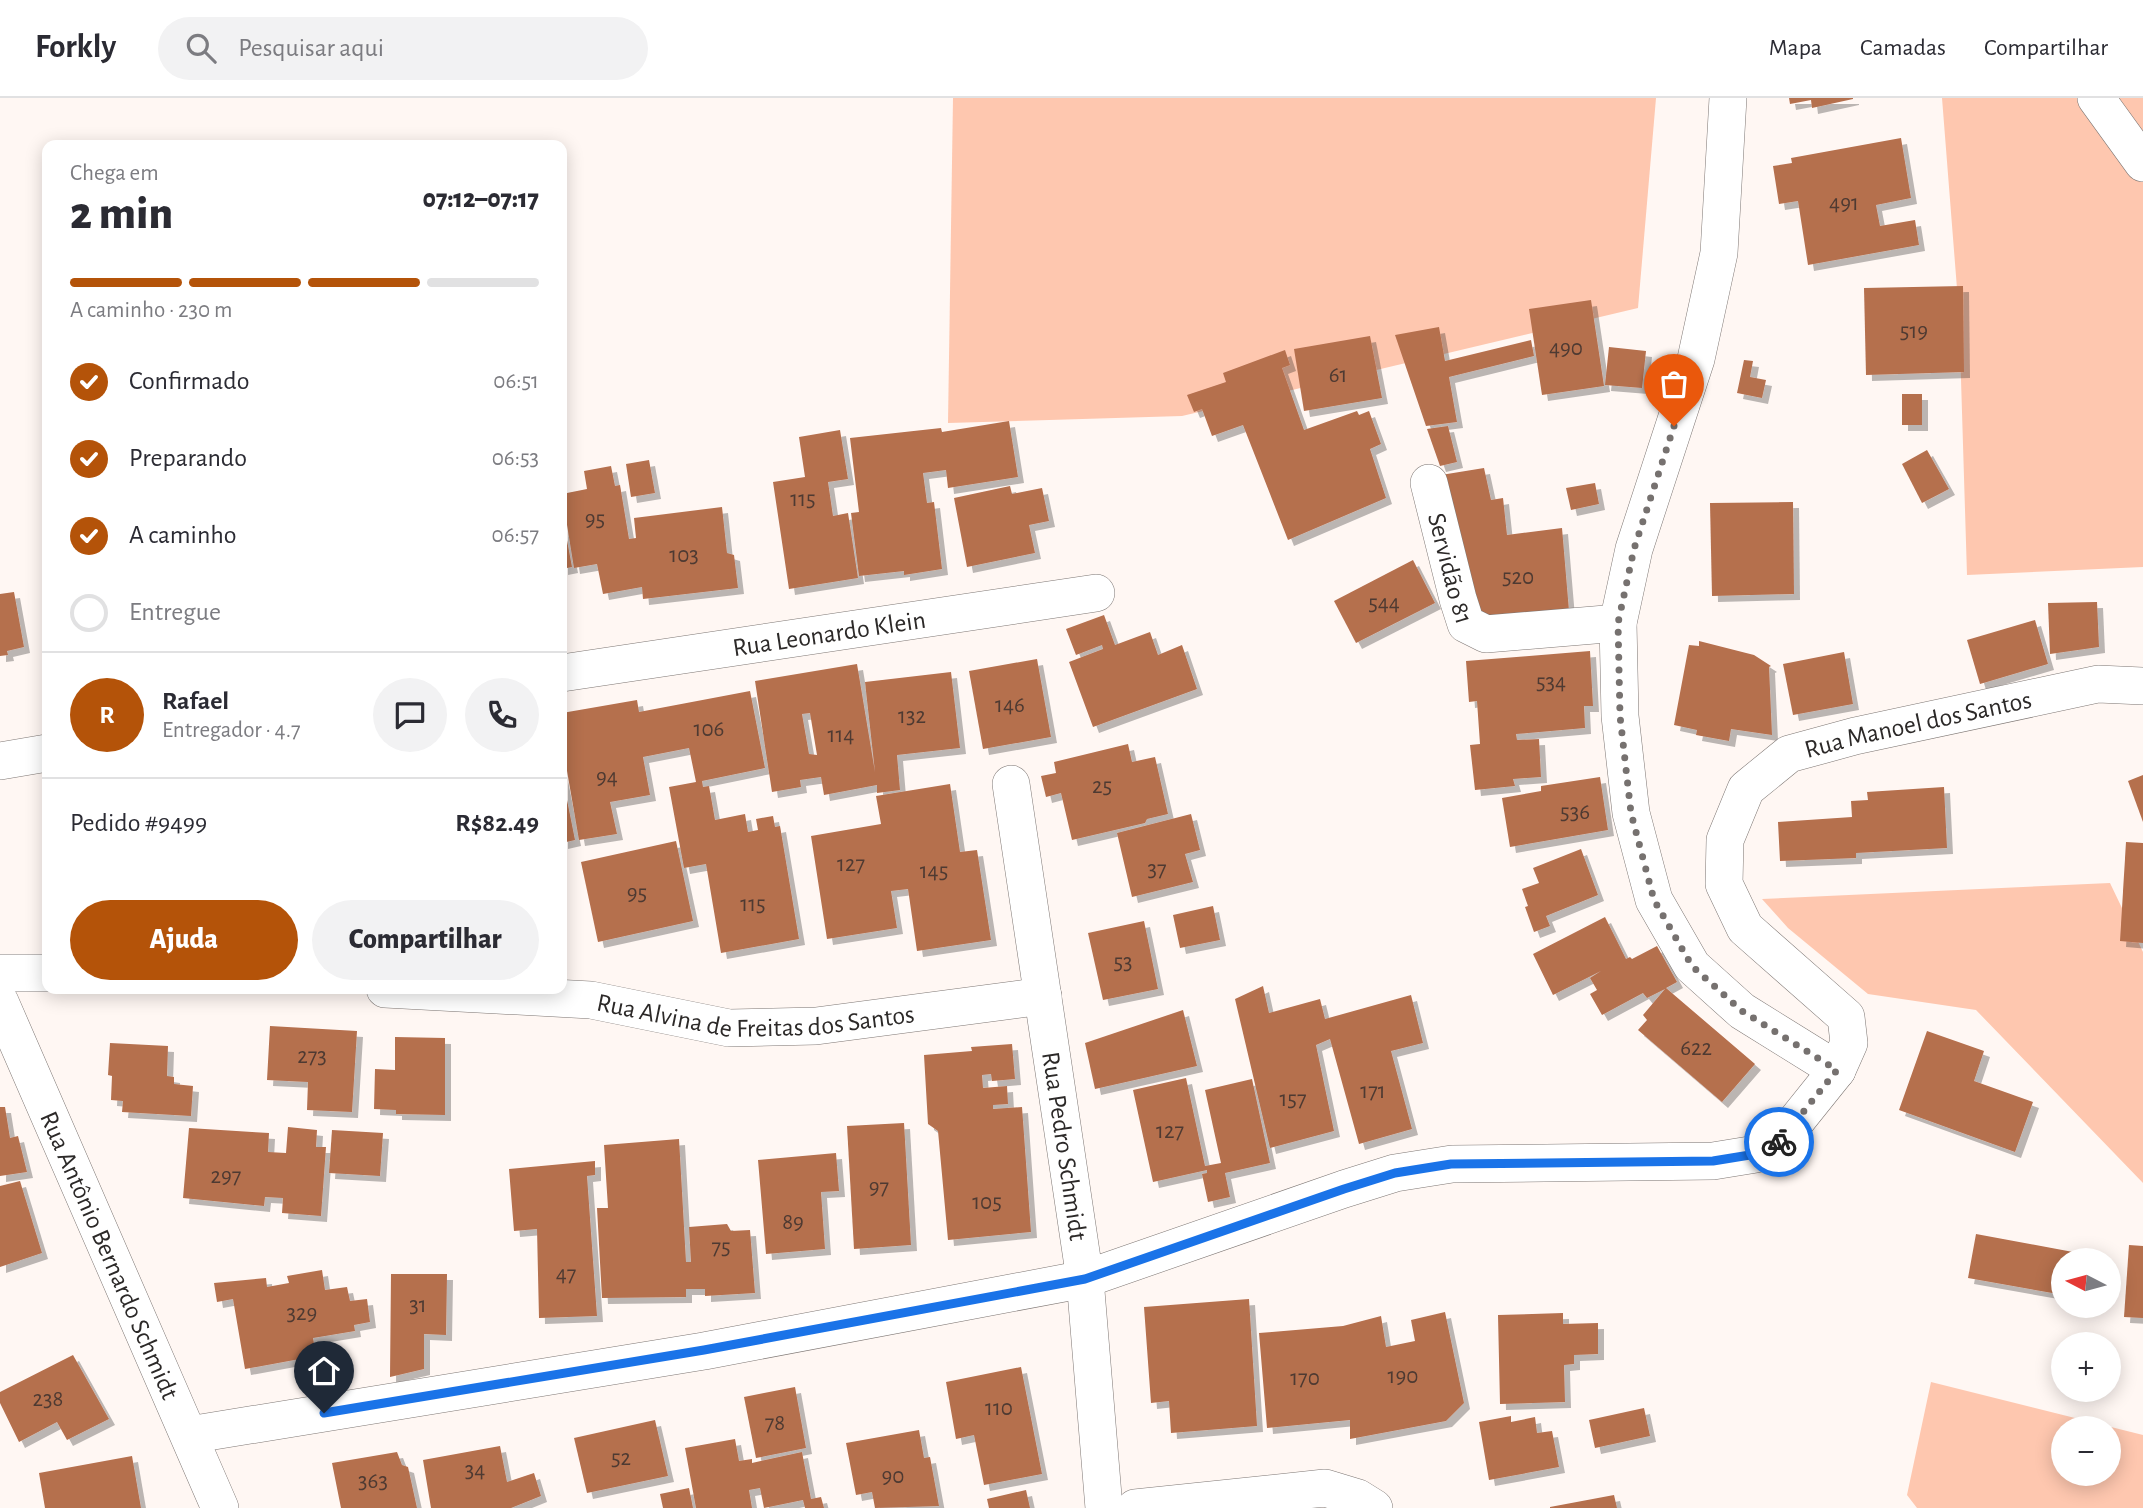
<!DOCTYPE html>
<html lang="pt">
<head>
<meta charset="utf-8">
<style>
	body { margin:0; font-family:"Alegreya Sans",sans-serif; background:#f2f2f3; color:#2b2b33; height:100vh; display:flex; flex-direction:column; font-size:26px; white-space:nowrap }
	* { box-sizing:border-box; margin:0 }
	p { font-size:23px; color:#7c7c81 }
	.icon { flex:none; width:38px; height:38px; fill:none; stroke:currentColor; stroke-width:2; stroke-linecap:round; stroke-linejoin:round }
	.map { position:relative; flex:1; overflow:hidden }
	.sheet { position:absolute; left:42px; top:42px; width:525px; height:854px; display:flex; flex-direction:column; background:#fff; border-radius:14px; box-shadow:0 4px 18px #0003 }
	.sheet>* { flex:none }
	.needle { width:46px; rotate:276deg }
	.controls { position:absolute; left:2051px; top:1150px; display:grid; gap:14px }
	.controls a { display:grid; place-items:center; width:70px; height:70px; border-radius:50%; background:#fff; box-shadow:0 4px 18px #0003; font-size:35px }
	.pin { position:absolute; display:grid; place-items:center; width:60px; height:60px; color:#fff; margin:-72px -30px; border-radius:50% 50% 50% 0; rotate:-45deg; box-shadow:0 0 7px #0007 }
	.pin .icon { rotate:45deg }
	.courier { position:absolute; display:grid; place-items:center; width:70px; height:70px; margin:-35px; border:5px solid #1a73e8; border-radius:50%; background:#fff; color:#222; box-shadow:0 2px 9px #0007 }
	.overview em { font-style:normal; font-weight:800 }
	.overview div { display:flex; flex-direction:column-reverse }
	.overview { display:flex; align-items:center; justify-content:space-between; height:119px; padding:0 28px }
	h1 { font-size:46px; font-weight:800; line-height:52px }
	.bar { display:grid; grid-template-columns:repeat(4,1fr); gap:10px 7px; align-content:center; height:84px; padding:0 28px }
	.bar i { height:9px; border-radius:5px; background:#e1e1e2 }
	.bar .selected { background:#b45309 }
	.bar p { grid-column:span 4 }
	.line { display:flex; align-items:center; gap:18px; padding:0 28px; border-top:2px solid #e1e1e2 }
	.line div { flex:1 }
	.round { display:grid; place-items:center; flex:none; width:74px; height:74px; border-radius:37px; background:#f2f2f3 }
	ol { padding:0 28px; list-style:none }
	li { display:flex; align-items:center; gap:21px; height:77px }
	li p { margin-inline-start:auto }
	li .icon { padding:7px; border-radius:50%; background:#b45309; color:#fff; stroke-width:4 }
	li:last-child { color:#7c7c81 }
	li i { width:38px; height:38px; border:4px solid #e1e1e2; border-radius:50% }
	.action { display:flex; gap:14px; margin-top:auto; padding:14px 28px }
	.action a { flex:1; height:80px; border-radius:42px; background:#b45309; color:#fff; font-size:28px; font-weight:800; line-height:80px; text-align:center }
	.action a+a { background:#f2f2f3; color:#2b2b33 }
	header { display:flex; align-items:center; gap:42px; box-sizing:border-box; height:98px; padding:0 35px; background:#fff; border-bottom:2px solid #e1e1e2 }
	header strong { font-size:33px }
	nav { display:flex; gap:38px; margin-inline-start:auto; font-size:24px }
	.search { width:490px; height:63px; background:#f2f2f3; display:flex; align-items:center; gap:18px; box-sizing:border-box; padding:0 24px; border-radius:38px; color:#7c7c81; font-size:26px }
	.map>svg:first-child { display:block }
</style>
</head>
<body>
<header>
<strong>Forkly</strong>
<div class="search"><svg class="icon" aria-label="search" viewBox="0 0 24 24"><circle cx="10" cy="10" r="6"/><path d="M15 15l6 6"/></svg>Pesquisar aqui</div>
<nav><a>Mapa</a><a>Camadas</a><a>Compartilhar</a></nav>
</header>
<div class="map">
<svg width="2143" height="1410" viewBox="0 0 2143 1410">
	<defs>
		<filter id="shadow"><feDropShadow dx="6" dy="6" stdDeviation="0" flood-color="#0004"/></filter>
	</defs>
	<rect width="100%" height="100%" fill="#fff7f3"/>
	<!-- green -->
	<g fill="#fec7af" fill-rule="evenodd">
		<polygon points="953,0 1656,0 1638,210 1182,318 948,325"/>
		<polygon points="1942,0 2143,0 2143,469 1967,477 1959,216"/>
		<polygon points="2110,785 2143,854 2143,1085 1976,912 1868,896 1788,830 1762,801"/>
		<path d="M1931 1284 2143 1337V1410H1917L1907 1397ZM2063 1330H2109V1376H2063Z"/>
	</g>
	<!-- building -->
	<g fill="#b56f4e" fill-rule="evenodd" filter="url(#shadow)">
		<polygon points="1789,0 1853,0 1853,1 1812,10 1811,2 1790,6"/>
		<polygon points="1901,40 1911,100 1876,107 1880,128 1915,122 1919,147 1808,167 1798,103 1779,106 1773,68 1792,65 1791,60"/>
		<polygon points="1963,188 1964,274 1866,277 1864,190"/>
		<polygon points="1591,202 1604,288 1542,297 1529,211"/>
		<polygon points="1439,229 1445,263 1531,242 1534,258 1449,279 1457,324 1426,328 1395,237"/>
		<polygon points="1370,238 1382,300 1304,313 1294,251"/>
		<polygon points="1609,249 1646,253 1642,290 1605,287"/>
		<polygon points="1285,252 1290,267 1282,270 1304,332 1357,313 1359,317 1369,313 1381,346 1370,351 1386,400 1288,442 1243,327 1212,338 1202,311 1194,314 1187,297 1226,284 1223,275"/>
		<polygon points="1744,262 1753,263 1750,279 1766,282 1762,300 1737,295"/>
		<rect x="1902" y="296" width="20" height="31"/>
		<polygon points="1009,323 1018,379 948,390 946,372 923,375 927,405 934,404 942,471 904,477 904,473 859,478 851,415 859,414 850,340 941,330 942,334"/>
		<polygon points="1448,328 1457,364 1440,368 1427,331"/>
		<polygon points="840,332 848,381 828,384 833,418 848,415 858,480 789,491 773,384 805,379 799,339"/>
		<polygon points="1927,352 1949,391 1922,405 1902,366"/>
		<polygon points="649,362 655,395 631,399 626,366"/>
		<polygon points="611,368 615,388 620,387 629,441 636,440 634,420 722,409 727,455 734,457 738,490 643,501 642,489 603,496 597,466 574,470 562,396 587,391 584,373"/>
		<polygon points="1484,370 1491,402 1503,400 1507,437 1562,430 1569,513 1482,522 1462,443 1441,377"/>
		<polygon points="1595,385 1599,406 1571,412 1566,390"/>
		<polygon points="1010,388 1012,396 1042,390 1049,423 1029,427 1035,455 967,469 954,400"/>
		<polygon points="1793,404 1794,496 1712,498 1710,405"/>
		<polygon points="562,416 572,469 562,471"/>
		<polygon points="1413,462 1435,505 1356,545 1334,503"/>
		<polygon points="14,494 24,549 7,553 8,557 0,558 0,496"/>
		<polygon points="2097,504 2099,549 2050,556 2048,505"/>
		<polygon points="1104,517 1115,547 1150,534 1158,557 1182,547 1197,591 1093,629 1069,564 1103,551 1102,547 1076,557 1066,531"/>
		<polygon points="2035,522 2048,566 1980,586 1967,542"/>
		<polygon points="1699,543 1754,557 1771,568 1769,569 1772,637 1731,631 1729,643 1696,637 1697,632 1674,627 1689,547 1699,548"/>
		<polygon points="1590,553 1593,608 1584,608 1585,630 1516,636 1517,642 1539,641 1541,679 1513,681 1515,688 1475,692 1470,647 1480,646 1477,603 1469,604 1466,563"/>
		<polygon points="1844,554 1853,606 1793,617 1783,566"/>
		<polygon points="1037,561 1051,639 983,651 969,573"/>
		<path d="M857 566 875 674 865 584 951 574 960 650 897 657 900 692 877 695V687L824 697 821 679 800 682 801 689 772 694 755 583ZM810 615 817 657 809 656 802 616Z"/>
		<polygon points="750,593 765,670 702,683 703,689 709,688 715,722 745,716 748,734 758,732 756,721 773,718 775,729 780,728 799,841 721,855 706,766 684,770 669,689 696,684 689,650 643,659 650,697 610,704 617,736 579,742 562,644 562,615 637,602 639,614"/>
		<polygon points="1128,646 1132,664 1155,659 1168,716 1147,721 1145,725 1072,742 1061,695 1046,699 1041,678 1056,675 1054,664"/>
		<polygon points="562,677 575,742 562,745"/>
		<polygon points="2143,677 2143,724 2128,683"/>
		<polygon points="1600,679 1608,732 1510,749 1502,700 1541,693 1541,688"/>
		<polygon points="950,686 960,754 977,752 991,842 917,853 908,791 891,793 897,830 827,841 811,738 881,726 876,698"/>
		<polygon points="1944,689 1947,750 1856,755 1856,760 1780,763 1778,724 1852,719 1851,703 1868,702 1867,694"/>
		<polygon points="1191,716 1200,752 1185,756 1193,784 1132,799 1117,735"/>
		<polygon points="676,743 693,823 598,844 581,764"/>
		<polygon points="2126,744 2143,745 2143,845 2120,843"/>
		<polygon points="1581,751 1598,797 1546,818 1550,828 1534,834 1525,809 1528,808 1522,791 1539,785 1533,770"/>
		<polygon points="1213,808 1220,842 1180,850 1173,817"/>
		<polygon points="1605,819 1626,861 1630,859 1632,861 1657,848 1677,884 1666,890 1755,966 1722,1004 1638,932 1647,922 1643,917 1665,891 1647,900 1643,895 1602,917 1590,896 1597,892 1590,880 1601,873 1553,897 1533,856"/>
		<polygon points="1144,823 1158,891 1103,902 1088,835"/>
		<polygon points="1263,888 1269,915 1320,901 1325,921 1411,897 1423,945 1391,953 1412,1031 1359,1046 1330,941 1316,947 1334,1033 1270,1050 1235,901"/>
		<polygon points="1183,912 1197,968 1095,991 1085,945"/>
		<polygon points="270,928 357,933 352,1014 307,1012 308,984 267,982"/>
		<polygon points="1927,933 1984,953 1974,983 2033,1004 2015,1054 1899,1012"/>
		<polygon points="395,939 445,940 445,1017 396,1016 396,1012 374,1011 375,971 395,972"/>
		<polygon points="110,945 168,948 167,978 174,979 174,986 193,988 191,1018 122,1014 123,1003 111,1002 112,978 108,977"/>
		<polygon points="1012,946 1015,981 992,983 991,976 982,977 983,990 1007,988 1008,1006 993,1007 993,1011 1022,1009 1031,1134 948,1142 938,1033 928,1026 924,957 972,953 971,949"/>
		<polygon points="1186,980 1205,1068 1221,1065 1205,992 1252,981 1270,1065 1225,1075 1230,1099 1208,1104 1202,1076 1207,1075 1207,1072 1153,1084 1133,992"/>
		<polygon points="0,1009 5,1009 10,1040 18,1038 27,1074 0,1078"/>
		<polygon points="904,1025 911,1147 854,1151 847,1028"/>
		<polygon points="288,1029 317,1032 316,1049 326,1049 321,1118 282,1115 283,1100 265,1099 264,1108 183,1100 189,1030 269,1035 268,1054 286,1055"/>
		<polygon points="332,1032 383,1035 380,1078 329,1075"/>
		<polygon points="679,1041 686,1164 691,1164 689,1129 727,1126 731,1133 750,1132 755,1195 705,1198 705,1191 686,1191 686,1199 602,1200 597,1110 608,1110 604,1047"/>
		<polygon points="836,1055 839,1093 821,1094 825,1151 766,1156 758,1062"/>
		<polygon points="595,1063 595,1077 587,1078 597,1218 539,1220 537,1131 514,1133 509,1071"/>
		<polygon points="20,1083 42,1155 0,1169 0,1088"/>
		<polygon points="1976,1136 2089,1157 2088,1162 2063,1162 2063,1185 2061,1184 2058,1196 1968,1180"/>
		<polygon points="2129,1147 2143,1148 2143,1220 2124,1219"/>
		<polygon points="322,1172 325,1192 347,1189 350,1203 367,1201 370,1224 354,1227 355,1233 313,1240 316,1258 245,1271 233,1201 217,1204 214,1185 266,1180 267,1189 289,1185 287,1178"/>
		<polygon points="391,1176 447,1176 446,1237 424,1236 424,1271 390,1279"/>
		<polygon points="1249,1201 1257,1328 1171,1335 1169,1303 1151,1305 1144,1209"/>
		<polygon points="1445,1214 1464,1305 1446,1323 1350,1341 1350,1322 1267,1330 1259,1235 1343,1228 1381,1218 1386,1249 1415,1243 1411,1222"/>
		<polygon points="1563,1215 1563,1226 1598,1225 1598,1256 1574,1257 1574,1266 1564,1267 1565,1304 1500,1306 1498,1217"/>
		<polygon points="73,1257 109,1321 67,1342 57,1324 19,1344 0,1305 0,1294"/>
		<polygon points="1021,1269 1042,1376 984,1387 974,1337 956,1341 946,1284"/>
		<polygon points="795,1289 806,1350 756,1360 744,1299"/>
		<polygon points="1644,1310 1650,1338 1595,1350 1589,1322"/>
		<polygon points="1511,1318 1511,1324 1535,1319 1537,1335 1552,1333 1559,1369 1489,1382 1479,1324"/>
		<polygon points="655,1322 668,1378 587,1395 574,1340"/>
		<polygon points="919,1332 924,1360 930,1359 939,1408 875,1410 872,1394 856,1397 846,1345"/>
		<polygon points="735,1341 739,1363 752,1361 752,1365 802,1354 811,1401 821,1399 824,1410 805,1410 803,1402 764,1410 760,1390 749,1392 752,1410 696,1410 685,1350"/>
		<polygon points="500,1348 507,1384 534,1375 541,1398 511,1410 431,1410 423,1362"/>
		<polygon points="397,1354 402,1367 408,1369 417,1410 341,1410 332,1365"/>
		<polygon points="132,1358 141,1410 45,1410 39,1375"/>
		<polygon points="689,1390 693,1410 663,1410 660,1396"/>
		<polygon points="1026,1392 1030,1410 989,1410 987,1401"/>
		<polygon points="1614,1397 1617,1410 1550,1410 1550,1409"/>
	</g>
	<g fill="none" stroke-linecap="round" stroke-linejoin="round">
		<!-- street casing -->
		<g stroke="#7e7774" stroke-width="38">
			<g id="street">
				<polyline points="1728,0 1719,155 1696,261 1634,451 1618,525 1620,618 1631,715 1654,802 1692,868 1742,913 1837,972"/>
				<polyline points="2096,0 2143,65"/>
				<path id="s1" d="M1429 385 1458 501 1466 526 1486 536 1618 525"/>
				<path id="s2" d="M562 575 1096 495"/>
				<polyline points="0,663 47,655"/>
				<path id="s3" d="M1011 686 1085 1181 1104 1410"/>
				<polyline points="0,875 47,875"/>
				<path id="s4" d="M385 891 591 902 729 930 816 928 1043 898"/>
				<path id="s5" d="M0 904 220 1410"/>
				<path id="s6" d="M189 1337 704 1253 1085 1181 1344 1091 1395 1075 1452 1066 1713 1063 1756 1056 1780 1043 1837 972 1849 945 1846 919 1745 830 1724 786 1725 742 1746 691 1789 656 1855 638 2098 586 2143 588"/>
				<polyline points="1135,1410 1325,1390 1358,1400 1374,1410"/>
			</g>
		</g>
		<!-- street -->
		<use href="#street" stroke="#fff" stroke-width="37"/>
	</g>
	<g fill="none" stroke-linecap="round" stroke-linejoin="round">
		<!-- done -->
		<polyline stroke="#76716f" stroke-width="7" stroke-dasharray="0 12.6" points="1674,328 1634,451 1618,525 1620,618 1631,715 1654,802 1692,868 1742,913 1837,972 1779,1044"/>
		<!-- route -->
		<polyline stroke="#1a73e8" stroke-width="9" points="324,1315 704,1252 1085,1181 1344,1091 1395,1075 1451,1066 1713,1063 1756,1056 1779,1044"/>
	</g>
	<g text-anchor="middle" stroke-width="5" stroke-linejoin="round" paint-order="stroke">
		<!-- number labels -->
		<g font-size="23" fill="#4e3a32">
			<text x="1844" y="112">491</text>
			<text x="1914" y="240">519</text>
			<text x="1566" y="257">490</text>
			<text x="1338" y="284">61</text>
			<text x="803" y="408">115</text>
			<text x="595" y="428">95</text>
			<text x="684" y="464">103</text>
			<text x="1518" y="486">520</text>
			<text x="1384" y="512">544</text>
			<text x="1551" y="591">534</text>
			<text x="1010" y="614">146</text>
			<text x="912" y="625">132</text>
			<text x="709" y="638">106</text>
			<text x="841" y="644">114</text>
			<text x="607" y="686">94</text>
			<text x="1102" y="695">25</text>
			<text x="1575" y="721">536</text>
			<text x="851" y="773">127</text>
			<text x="1157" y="778">37</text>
			<text x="934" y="780">145</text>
			<text x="637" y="802">95</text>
			<text x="753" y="813">115</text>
			<text x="1123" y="871">53</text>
			<text x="1696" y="957">622</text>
			<text x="312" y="965">273</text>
			<text x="1373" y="1000">171</text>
			<text x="1293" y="1008">157</text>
			<text x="1170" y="1040">127</text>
			<text x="226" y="1085">297</text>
			<text x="879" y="1096">97</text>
			<text x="987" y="1111">105</text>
			<text x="793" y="1131">89</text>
			<text x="721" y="1156">75</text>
			<text x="566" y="1183">47</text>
			<text x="418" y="1214">31</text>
			<text x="302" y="1222">329</text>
			<text x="1403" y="1285">190</text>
			<text x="1305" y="1287">170</text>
			<text x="48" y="1308">238</text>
			<text x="999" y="1317">110</text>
			<text x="775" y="1332">78</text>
			<text x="621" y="1367">52</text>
			<text x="475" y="1379">34</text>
			<text x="893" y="1385">90</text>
			<text x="373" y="1390">363</text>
		</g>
		<!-- street labels -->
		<g font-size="26" fill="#2c2928" stroke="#fff">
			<text dy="9" stroke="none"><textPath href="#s1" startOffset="88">Servidão 81</textPath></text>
			<text dy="9" stroke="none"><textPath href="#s2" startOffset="270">Rua Leonardo Klein</textPath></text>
			<text dy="9" stroke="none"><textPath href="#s6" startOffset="2244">Rua Manoel dos Santos</textPath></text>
			<text dy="9" stroke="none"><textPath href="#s4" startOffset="373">Rua Alvina de Freitas dos Santos</textPath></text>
			<text dy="9" stroke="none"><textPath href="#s3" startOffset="366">Rua Pedro Schmidt</textPath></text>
			<text dy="9" stroke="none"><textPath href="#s5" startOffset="276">Rua Antônio Bernardo Schmidt</textPath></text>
		</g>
	</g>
</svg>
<div class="controls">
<a><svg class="needle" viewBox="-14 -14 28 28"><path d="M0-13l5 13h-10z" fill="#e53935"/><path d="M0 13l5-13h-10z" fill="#7c7c81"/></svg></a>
<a>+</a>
<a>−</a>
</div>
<div class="pin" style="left:1674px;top:328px;background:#ea580c"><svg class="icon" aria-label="bag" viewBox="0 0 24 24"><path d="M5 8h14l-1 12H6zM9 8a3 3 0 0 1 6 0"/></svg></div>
<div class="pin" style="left:324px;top:1315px;background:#1f2937"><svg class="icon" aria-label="home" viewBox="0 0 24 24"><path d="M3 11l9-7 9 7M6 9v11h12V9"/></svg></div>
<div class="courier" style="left:1779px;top:1044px"><svg class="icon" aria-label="bike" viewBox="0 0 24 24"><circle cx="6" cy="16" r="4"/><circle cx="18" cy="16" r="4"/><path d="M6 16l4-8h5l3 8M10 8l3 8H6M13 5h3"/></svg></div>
<section class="sheet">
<div class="overview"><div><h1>2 min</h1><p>Chega em</p></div><em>07:12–07:17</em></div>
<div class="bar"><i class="selected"></i><i class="selected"></i><i class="selected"></i><i></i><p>A caminho · 230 m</p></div>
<ol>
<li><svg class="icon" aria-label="check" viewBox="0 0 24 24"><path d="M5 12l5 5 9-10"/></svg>Confirmado<p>06:51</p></li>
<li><svg class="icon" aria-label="check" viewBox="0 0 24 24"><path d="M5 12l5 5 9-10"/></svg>Preparando<p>06:53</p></li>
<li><svg class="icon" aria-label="check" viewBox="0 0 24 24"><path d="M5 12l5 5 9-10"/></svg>A caminho<p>06:57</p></li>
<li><i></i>Entregue</li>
</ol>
<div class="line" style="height:126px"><b class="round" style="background:#b45309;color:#fff">R</b><div><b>Rafael</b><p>Entregador · 4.7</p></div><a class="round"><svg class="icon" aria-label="chat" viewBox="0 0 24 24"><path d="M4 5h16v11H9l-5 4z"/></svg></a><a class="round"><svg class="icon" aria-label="phone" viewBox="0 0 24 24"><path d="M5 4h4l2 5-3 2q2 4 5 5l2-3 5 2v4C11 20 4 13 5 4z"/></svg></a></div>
<div class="line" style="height:91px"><div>Pedido #9499</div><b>R$82.49</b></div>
<div class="action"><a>Ajuda</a><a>Compartilhar</a></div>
</section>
</div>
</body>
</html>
